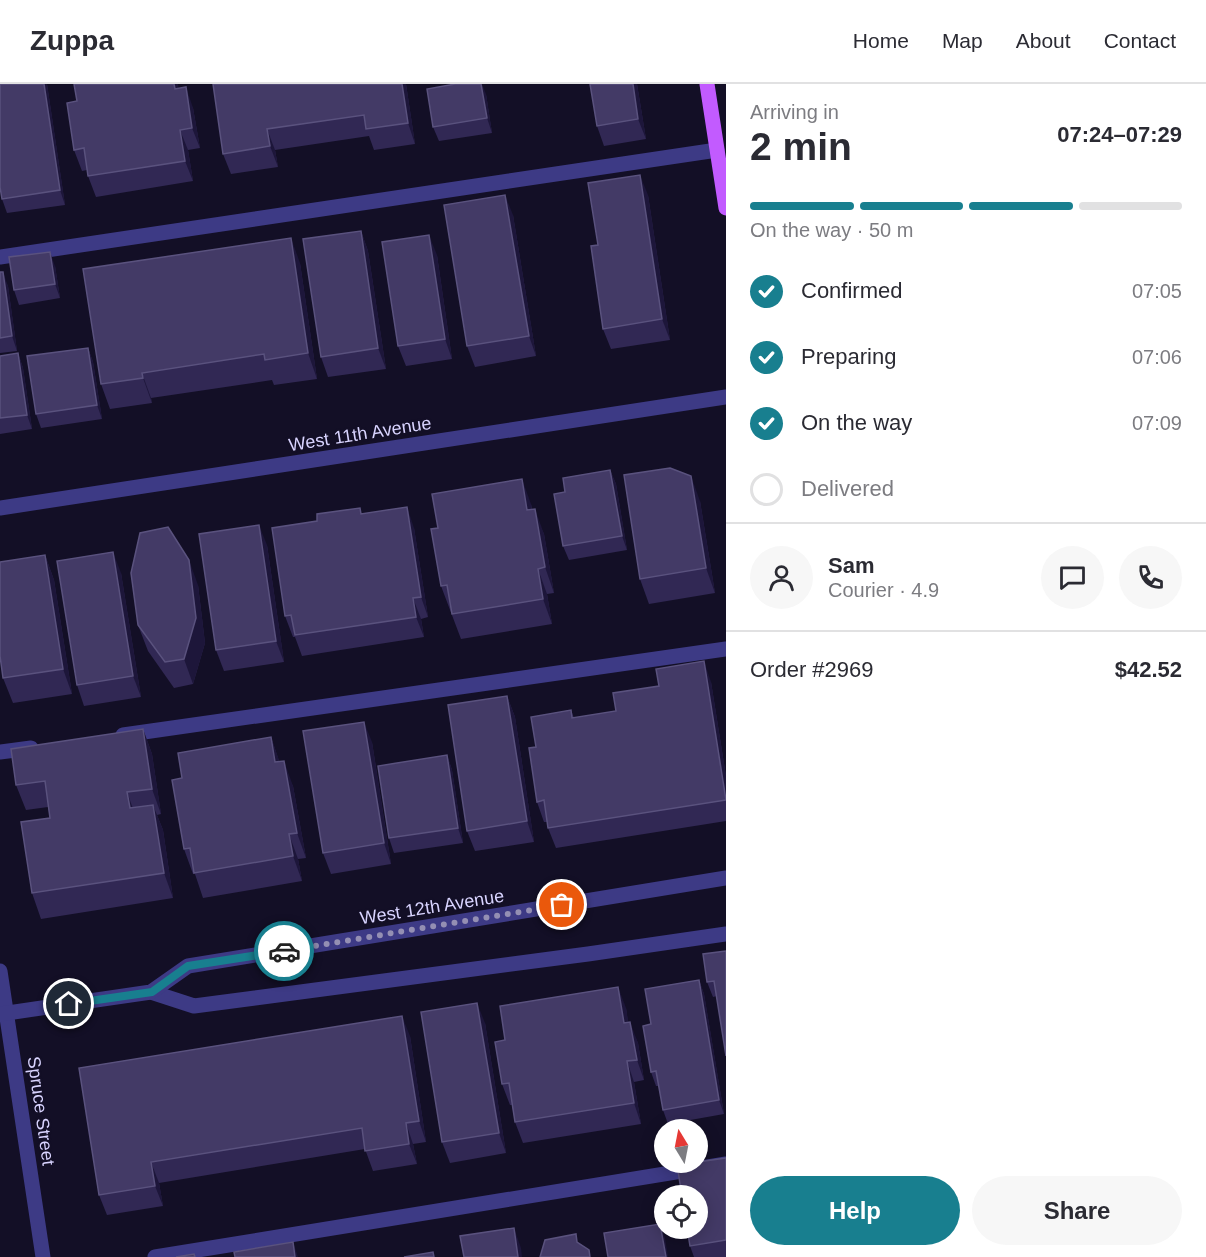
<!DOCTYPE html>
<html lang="en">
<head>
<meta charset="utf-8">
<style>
	body { margin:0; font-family:Helvetica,sans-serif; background:#f7f7f7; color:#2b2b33; height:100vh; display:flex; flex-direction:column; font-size:22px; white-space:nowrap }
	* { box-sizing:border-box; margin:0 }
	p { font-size:20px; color:#7c7c81 }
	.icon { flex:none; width:33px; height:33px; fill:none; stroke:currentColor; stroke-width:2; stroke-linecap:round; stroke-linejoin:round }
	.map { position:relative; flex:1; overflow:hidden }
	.drawer { display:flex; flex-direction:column; background:#fff; width:480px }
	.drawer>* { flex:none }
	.needle { width:39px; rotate:350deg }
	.tools { position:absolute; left:654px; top:1035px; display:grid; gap:12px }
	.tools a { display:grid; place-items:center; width:54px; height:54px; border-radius:50%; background:#fff; box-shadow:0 3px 15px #0003; font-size:30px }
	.pin { position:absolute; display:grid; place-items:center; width:51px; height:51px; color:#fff; margin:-26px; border:3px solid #fff; border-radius:50%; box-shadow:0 2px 6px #0007 }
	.courier { position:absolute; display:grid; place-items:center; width:60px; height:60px; margin:-30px; border:4px solid #187f8f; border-radius:50%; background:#fff; color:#222; box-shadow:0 2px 8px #0007 }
	.headline em { font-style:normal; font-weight:700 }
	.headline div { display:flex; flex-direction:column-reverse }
	.headline { display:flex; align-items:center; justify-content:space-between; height:102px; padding:0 24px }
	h1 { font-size:39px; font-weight:700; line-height:45px }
	.bar { display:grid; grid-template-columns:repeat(4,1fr); gap:9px 6px; align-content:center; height:72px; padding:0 24px }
	.bar i { height:8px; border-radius:4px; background:#e1e1e2 }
	.bar .active { background:#187f8f }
	.bar p { grid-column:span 4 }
	.line { display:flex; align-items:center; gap:15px; padding:0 24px; border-top:2px solid #e1e1e2 }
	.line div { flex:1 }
	.round { display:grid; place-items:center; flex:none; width:63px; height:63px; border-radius:32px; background:#f7f7f7 }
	ol { padding:0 24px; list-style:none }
	li { display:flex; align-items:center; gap:18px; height:66px }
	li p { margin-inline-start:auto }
	li .icon { padding:6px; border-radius:50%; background:#187f8f; color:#fff; stroke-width:4 }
	li:last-child { color:#7c7c81 }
	li i { width:33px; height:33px; border:3px solid #e1e1e2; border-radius:50% }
	.cta { display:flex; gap:12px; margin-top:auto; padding:12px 24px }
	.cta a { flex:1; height:69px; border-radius:36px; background:#187f8f; color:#fff; font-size:24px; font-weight:700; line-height:69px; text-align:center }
	.cta a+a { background:#f7f7f7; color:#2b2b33 }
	header { display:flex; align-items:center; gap:36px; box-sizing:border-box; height:84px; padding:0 30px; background:#fff; border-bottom:2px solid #e1e1e2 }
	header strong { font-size:28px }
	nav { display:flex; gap:33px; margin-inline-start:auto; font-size:21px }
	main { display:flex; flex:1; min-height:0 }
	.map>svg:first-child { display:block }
</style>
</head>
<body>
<header>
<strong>Zuppa</strong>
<nav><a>Home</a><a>Map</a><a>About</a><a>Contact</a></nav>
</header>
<main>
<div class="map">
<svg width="726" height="1173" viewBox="0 0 726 1173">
	<rect width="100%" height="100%" fill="#130f26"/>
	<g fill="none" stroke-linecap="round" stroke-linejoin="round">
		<!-- minor -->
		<g stroke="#3d3a85" stroke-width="15">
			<polyline points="0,173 717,66"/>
			<polyline points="0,424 726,313"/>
			<polyline points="123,651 726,565"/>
			<polyline points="0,668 31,664"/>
			<polyline points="0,887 43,1173"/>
			<polyline points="151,908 194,922 588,870 726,850"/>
			<polyline points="0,930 151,908 188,882 726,794"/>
			<polyline points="155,1173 726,1080"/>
		</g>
		<!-- major -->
		<polyline stroke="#c25bff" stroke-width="15" points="707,0 726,124"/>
	</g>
	<!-- wall -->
	<g fill="#312854">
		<polygon points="47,0 65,121 7,129 2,115"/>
		<polygon points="213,0 406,0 415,60 374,66 369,52 275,66 278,83 231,90 223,70"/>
		<polygon points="637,0 646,55 604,62 597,42"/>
		<polygon points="179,4 193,24 200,64 188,66 193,97 96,113 88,92 87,86 82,87 74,66"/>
		<polygon points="486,10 492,49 439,57 433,43"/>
		<polygon points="648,111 670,256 611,265 603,245 598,161"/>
		<polygon points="513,131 536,272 475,283 467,262"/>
		<polygon points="361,147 368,167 386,285 328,293 321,273"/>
		<polygon points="437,171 452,275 406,282 398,262"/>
		<polygon points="300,179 317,295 274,301 272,296 151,314 152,319 110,325 101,300"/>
		<polygon points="55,182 60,214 19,221 14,206"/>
		<polygon points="0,188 8,202 17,267 0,269"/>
		<polygon points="88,264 93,278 102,335 41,344 36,330"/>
		<polygon points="18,269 23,284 32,345 0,350 0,272"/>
		<polygon points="610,386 616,400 627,466 569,476 563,462"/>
		<polygon points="700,417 715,509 649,520 640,495"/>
		<polygon points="531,420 532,425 544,450 554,509 547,510 552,540 461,555 441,502"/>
		<polygon points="362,430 414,444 428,533 421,535 424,553 302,572 295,553 293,553 285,532"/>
		<polygon points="267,461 284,578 224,587 216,566"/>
		<polygon points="45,471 54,496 72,610 13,619 3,594"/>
		<polygon points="121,489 141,613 84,622 77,601"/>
		<polygon points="198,501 205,559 193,600 174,604 148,567 138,541"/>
		<polygon points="711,598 726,692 726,737 556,764 548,744 547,738 544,738 537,718 536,663 571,626 574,634 616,627"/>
		<polygon points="507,612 515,633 534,758 475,767 467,747"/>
		<polygon points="143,645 152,670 161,730 157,731 163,746 173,814 41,835 32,809 50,734 48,723 26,726 16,701"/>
		<polygon points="271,653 279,677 293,702 306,774 298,775 302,797 203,814 195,790 193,790 184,765 182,694"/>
		<polygon points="372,658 391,780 331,790 323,769"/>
		<polygon points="447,671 452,686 463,759 394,769 389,754"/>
		<polygon points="726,867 717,912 713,913 707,898"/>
		<polygon points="699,896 704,910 724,1030 668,1040 663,1026 659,1002 656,1002 651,988 651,940"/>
		<polygon points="626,924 628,939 638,959 644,996 634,998 641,1040 523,1059 515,1038 512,1021 510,1021 502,1000"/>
		<polygon points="485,939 506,1069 450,1079 442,1058"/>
		<polygon points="410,952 426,1058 413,1060 417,1080 373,1087 365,1065 159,1099 163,1122 107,1131 99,1111 79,984"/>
		<polygon points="726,1074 726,1173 694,1173 690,1162"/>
	</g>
	<!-- shaded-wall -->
	<g fill="#1d163a">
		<polygon points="44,0 47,0 65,121 60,106"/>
		<polygon points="174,0 178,0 182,25 175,5"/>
		<polygon points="402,0 406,0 415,60 408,39"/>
		<polygon points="481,0 482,0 486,10 492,49 487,34"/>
		<polygon points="633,0 637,0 646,55 638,35"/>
		<polygon points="186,3 193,24 200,64 192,44"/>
		<polygon points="267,45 275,66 278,83 270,62"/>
		<polygon points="180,46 188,66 193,97 185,77"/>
		<polygon points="640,91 648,111 670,256 662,235"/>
		<polygon points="505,111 513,131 536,272 529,252"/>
		<polygon points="361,147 368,167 386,285 378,264"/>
		<polygon points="429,151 437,171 452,275 445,255"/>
		<polygon points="291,154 300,179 317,295 308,269"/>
		<polygon points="50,168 55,182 60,214 55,200"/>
		<polygon points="3,188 8,202 17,267 12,252"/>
		<polygon points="88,264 93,278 102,335 97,321"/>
		<polygon points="18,269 23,284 32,345 27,331"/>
		<polygon points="142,289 151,314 152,319 143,294"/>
		<polygon points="610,386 616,400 627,466 622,452"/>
		<polygon points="691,392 700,417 715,509 706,484"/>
		<polygon points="522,395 531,420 536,452 527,426"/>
		<polygon points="407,423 414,444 428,533 421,513"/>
		<polygon points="535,425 544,450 554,509 545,483"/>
		<polygon points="259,441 267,461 284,578 276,557"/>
		<polygon points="113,468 121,489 141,613 133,592"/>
		<polygon points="45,471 54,496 72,610 63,585"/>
		<polygon points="189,476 198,501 205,559 193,600 184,575"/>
		<polygon points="538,485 547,510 552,540 543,515"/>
		<polygon points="413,514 421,535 424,553 416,533"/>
		<polygon points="704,577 711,598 726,692 726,717"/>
		<polygon points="507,612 515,633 534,758 527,737"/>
		<polygon points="364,638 372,658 391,780 384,759"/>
		<polygon points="143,645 152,670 161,730 152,705"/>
		<polygon points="271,653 280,679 275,678"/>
		<polygon points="447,671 452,686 463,759 458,744"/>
		<polygon points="284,677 293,702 306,774 297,749"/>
		<polygon points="127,708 136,733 130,724"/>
		<polygon points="153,721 163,746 173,814 164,789"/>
		<polygon points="289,750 298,775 302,797 293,772"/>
		<polygon points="699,896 704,910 724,1030 719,1016"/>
		<polygon points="618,903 626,924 632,960 624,939"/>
		<polygon points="477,919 485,939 506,1069 499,1049"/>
		<polygon points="402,932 410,952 426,1058 419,1037"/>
		<polygon points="630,938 638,959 644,996 637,976"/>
		<polygon points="627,977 634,998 641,1040 634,1019"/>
		<polygon points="406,1039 413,1060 417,1080 409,1060"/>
		<polygon points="151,1078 159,1099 163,1122 155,1102"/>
		<polygon points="660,1140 665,1154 668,1173 666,1173"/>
		<polygon points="514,1144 521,1164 522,1173 518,1173"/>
		<polygon points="293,1158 298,1173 295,1173"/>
	</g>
	<!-- building -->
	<g fill="#433a66" stroke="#5a527e" stroke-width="1.5">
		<polygon points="0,0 44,0 60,106 2,115 0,103"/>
		<polygon points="74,0 174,0 175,5 186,3 192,44 180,46 185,77 88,92 84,64 74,66 67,19 77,17"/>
		<polygon points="213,0 402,0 408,39 366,45 364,31 267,45 270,62 223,70"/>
		<polygon points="455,0 481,0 487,34 433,43 427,5"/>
		<polygon points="590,0 633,0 638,35 597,42"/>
		<polygon points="640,91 662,235 603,245 591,162 598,161 588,99"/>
		<polygon points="505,111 529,252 467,262 444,121"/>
		<polygon points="361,147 378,264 321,273 303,155"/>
		<polygon points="429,151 445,255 398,262 382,158"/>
		<polygon points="291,154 308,269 265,276 264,270 142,289 143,294 101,300 83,185"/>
		<polygon points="50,168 55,200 14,206 9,173"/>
		<polygon points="0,188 3,188 12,252 0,254"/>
		<polygon points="88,264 97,321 36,330 27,272"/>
		<polygon points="18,269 27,331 0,334 0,272"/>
		<polygon points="670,384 691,392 706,484 640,495 624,391"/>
		<polygon points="610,386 622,452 563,462 554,410 565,408 563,394"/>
		<polygon points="522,395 527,426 535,425 545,483 538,485 543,515 452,530 447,501 441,502 431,445 438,444 432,410"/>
		<polygon points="407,423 421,513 413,514 416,533 295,551 291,531 285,532 272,444 317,437 317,430 360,424 361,430"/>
		<polygon points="259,441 276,557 216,566 199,450"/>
		<polygon points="168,443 189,476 196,534 184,575 165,578 138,541 131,489 140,449"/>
		<polygon points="113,468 133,592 77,601 57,477"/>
		<polygon points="45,471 63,585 3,594 0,572 0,478"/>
		<polygon points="704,577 726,716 548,744 544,716 537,718 529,664 536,663 531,633 571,626 572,634 616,627 613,609 659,602 656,585"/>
		<polygon points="507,612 527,737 467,747 448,621"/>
		<polygon points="364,638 384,759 323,769 303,647"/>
		<polygon points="143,645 152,705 127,708 130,724 153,721 164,789 32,809 21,738 50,734 45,697 16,701 11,665"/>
		<polygon points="271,653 275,678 284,677 297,749 289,750 293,772 194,789 190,764 184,765 172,696 182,694 178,669"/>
		<polygon points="447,671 458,744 389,754 378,682"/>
		<polygon points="726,867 726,972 714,897 707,898 703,870"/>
		<polygon points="699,896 719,1016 663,1026 656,987 651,988 643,942 651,940 645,905"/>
		<polygon points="618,903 624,939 630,938 637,976 627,977 634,1019 515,1038 509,999 502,1000 495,958 505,956 500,922"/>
		<polygon points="477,919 499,1049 442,1058 421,928"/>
		<polygon points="402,932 419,1037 406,1039 409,1060 365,1067 362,1044 151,1078 155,1102 99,1111 79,984"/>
		<polygon points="726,1074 726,1156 690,1162 687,1144 698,1144 698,1112 682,1112 677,1081"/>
		<polygon points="660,1140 666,1173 608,1173 604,1149"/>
		<polygon points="514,1144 518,1173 464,1173 460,1152"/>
		<polygon points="576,1150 577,1158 589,1166 590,1173 540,1173 545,1156"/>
		<polygon points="293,1158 295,1173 235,1173 234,1168"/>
		<polygon points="433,1168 434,1173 404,1173"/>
		<polygon points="194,1170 195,1173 176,1173"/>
	</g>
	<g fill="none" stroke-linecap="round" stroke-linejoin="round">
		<!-- done -->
		<polyline stroke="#948fb3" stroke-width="6" stroke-dasharray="0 10.8" points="284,867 562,821"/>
		<!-- route -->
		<polyline stroke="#187f8f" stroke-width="8" points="69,920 152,908 188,882 284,867"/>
	</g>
	<g text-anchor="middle" stroke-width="4.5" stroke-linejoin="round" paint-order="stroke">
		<!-- street labels -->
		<g font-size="18" fill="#d9d4ff" stroke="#130f26">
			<text transform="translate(360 350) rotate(-9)" y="6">West 11th Avenue</text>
			<text transform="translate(432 823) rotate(-9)" y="6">West 12th Avenue</text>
			<text transform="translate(41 1027) rotate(82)" y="6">Spruce Street</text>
		</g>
	</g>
</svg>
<div class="tools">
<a><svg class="needle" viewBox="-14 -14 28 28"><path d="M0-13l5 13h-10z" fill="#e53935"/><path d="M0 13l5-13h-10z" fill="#7c7c81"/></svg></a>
<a><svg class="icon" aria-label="locate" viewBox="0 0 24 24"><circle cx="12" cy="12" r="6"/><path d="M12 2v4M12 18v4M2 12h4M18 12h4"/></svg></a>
</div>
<div class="pin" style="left:562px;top:821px;background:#ea580c"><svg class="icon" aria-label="bag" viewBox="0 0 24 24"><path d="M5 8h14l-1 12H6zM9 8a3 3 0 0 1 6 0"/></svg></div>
<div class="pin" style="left:69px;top:920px;background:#1f2937"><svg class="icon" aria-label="home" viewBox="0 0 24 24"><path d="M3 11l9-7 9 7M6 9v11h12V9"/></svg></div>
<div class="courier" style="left:284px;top:867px"><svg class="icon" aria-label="car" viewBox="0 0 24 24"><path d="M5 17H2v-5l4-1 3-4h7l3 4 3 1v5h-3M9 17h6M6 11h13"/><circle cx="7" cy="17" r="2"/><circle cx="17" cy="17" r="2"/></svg></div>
</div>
<section class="drawer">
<div class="headline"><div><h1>2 min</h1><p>Arriving in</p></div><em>07:24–07:29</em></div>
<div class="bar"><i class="active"></i><i class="active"></i><i class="active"></i><i></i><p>On the way · 50 m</p></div>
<ol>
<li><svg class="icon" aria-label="check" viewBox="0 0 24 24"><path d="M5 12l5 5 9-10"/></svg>Confirmed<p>07:05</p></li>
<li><svg class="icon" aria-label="check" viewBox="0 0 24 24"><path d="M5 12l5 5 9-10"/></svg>Preparing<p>07:06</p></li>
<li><svg class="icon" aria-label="check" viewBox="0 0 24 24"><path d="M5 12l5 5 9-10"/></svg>On the way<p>07:09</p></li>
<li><i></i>Delivered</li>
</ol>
<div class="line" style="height:108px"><a class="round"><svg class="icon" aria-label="person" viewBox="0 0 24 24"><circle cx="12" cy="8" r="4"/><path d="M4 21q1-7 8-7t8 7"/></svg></a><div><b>Sam</b><p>Courier · 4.9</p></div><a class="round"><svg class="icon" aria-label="chat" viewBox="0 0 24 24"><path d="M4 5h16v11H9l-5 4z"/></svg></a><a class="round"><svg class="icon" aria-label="phone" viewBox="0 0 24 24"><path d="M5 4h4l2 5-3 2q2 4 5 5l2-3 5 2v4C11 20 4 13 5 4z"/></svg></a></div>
<div class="line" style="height:78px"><div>Order #2969</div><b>$42.52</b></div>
<div class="cta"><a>Help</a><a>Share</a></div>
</section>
</main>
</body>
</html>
